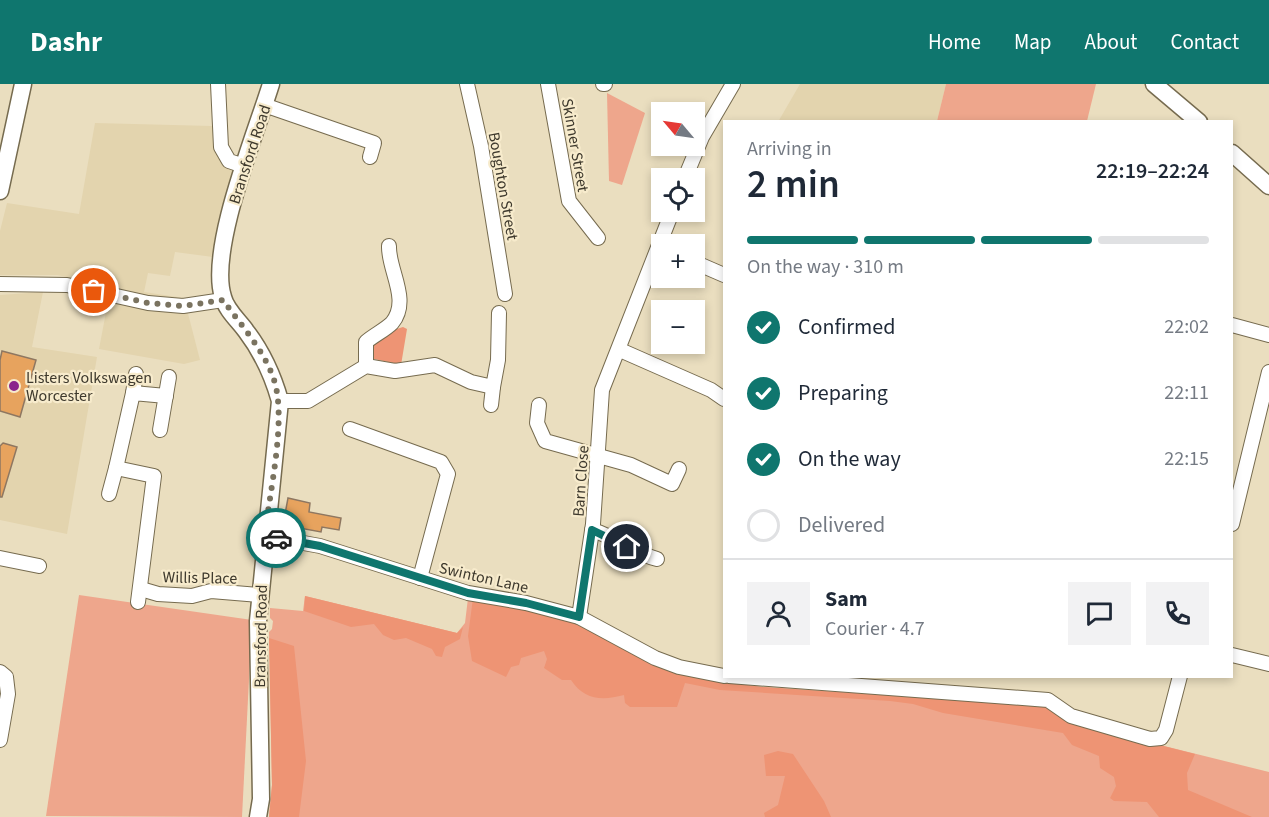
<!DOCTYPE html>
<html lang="en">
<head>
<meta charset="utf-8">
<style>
	body { margin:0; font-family:"Source Sans 3",sans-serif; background:#f2f2f3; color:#1f2937; height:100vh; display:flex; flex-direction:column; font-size:22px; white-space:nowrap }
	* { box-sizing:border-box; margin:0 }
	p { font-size:20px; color:#747a83 }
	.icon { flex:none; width:33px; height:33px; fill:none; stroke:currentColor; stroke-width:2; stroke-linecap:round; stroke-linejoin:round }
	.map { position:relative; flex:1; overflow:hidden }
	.details { position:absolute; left:723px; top:36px; width:510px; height:558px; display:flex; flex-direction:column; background:#fff; border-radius:0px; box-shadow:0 3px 9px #0003 }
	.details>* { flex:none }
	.needle { width:39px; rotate:299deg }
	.tools { position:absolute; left:651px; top:18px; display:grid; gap:12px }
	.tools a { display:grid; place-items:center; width:54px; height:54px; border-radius:0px; background:#fff; box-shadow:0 3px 9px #0003; font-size:30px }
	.pin { position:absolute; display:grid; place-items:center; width:51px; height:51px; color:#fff; margin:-26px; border:3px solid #fff; border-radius:50%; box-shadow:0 2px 6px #0007 }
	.courier { position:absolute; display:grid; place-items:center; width:60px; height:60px; margin:-30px; border:4px solid #0f766e; border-radius:50%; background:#fff; color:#222; box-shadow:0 2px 8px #0007 }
	.headline em { font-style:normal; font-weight:600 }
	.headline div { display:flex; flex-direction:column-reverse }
	.headline { display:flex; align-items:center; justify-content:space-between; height:102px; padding:0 24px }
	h1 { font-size:39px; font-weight:600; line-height:45px }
	.bar { display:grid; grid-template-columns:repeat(4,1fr); gap:9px 6px; align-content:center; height:72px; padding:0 24px }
	.bar i { height:8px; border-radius:4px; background:#e0e1e3 }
	.bar .active { background:#0f766e }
	.bar p { grid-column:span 4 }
	.line { display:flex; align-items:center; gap:15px; padding:0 24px; border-top:2px solid #e0e1e3 }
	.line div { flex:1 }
	.round { display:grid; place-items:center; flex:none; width:63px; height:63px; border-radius:0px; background:#f2f2f3 }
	ol { padding:0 24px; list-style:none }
	li { display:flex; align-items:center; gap:18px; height:66px }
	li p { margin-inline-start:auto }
	li .icon { padding:6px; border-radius:50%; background:#0f766e; color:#fff; stroke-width:4 }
	li:last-child { color:#747a83 }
	li i { width:33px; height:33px; border:3px solid #e0e1e3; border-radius:50% }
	header { display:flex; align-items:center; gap:36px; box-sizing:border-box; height:84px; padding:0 30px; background:#0f766e; color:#fff }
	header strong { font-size:28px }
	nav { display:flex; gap:33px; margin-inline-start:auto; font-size:21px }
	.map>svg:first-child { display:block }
</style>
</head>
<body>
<header>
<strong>Dashr</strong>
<nav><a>Home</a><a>Map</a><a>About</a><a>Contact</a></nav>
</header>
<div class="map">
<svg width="1269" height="733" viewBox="0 0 1269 733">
	<rect width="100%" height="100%" fill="#eadebf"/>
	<!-- built -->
	<g fill="#e3d4ae">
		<polygon points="800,0 946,0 937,37 778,38"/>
		<polygon points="95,39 212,42 223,80 234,88 213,173 175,168 170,192 148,189 144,208 184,214 200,276 184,280 99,265 111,202 57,191 0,191 0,147 7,119 79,130"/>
		<polygon points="43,208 32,263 97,273 67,450 0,436 0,211"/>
	</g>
	<!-- green -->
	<g fill="#eea68c">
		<polygon points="946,0 1096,0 1087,37 937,37"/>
		<polygon points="607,9 645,29 622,101 609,97"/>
		<polygon points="79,511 252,536 242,733 46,732"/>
		<polygon points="305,512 457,549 465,539 468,514 524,524 574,539 653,579 706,596 763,603 1048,622 1156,660 1269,688 1269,733 269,733 272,701 269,548 272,545 273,537 270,534 270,524 303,527"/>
	</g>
	<!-- forest -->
	<g fill="#ee9474">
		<path d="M403 243 407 245 401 281 370 274C370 255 386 248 403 243Z"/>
		<polygon points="305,512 457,549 463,543 460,555 445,563 442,573 436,572 432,565 406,554 394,556 383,551 374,540 351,543 304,527"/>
		<path d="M473 514 524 524 574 539 653 579 706 596 763 603 1048 622 1069 638 1195 670 1187 689 1188 706 1252 733H1159L1147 718 1114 717 1110 714 1116 702 1114 693 1100 684 1099 672 1072 661 1063 649 943 629 913 620 890 617 720 606 685 599 677 623H630L625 619 624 611C602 617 584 616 571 596H562L544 584 547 575 544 567 521 574 519 581 511 583 506 593 472 577 468 552Z"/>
		<polygon points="269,554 294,562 306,677 299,733 269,733 272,701"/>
		<polygon points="778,667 793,670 824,717 831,733 765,733 764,729 778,721 785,692 766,692 764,671"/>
	</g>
	<!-- building -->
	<g fill="#e7a35e" stroke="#8e7761" stroke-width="1.5">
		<polygon points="2,267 36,276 20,333 0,327 0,276"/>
		<polygon points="3,359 17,363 2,413 0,413 0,362"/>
		<polygon points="288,414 310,419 309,428 341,434 339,446 322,443 321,448 283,441"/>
	</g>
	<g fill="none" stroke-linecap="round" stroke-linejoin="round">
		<!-- minor casing -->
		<g stroke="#766b4f" stroke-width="16">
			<g id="minor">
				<polyline points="218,0 221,63 229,77 244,82"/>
				<polyline points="467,0 481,62 505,210"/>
				<polyline points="548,0 569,117 598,154"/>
				<polyline points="603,0 605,0"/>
				<polyline points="264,21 374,59 370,73"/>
				<polyline points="685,94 702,53 733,0"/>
				<polyline points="694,178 724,191"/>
				<polyline points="0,200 67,201 148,219 183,222 223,216"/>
				<polyline points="1232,241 1269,251"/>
				<polyline points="620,266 711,306 724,315"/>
				<path d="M366 282V258C374 251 385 246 392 239 411 216 388 186 389 162"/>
				<polyline points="133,309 136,290"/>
				<polyline points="280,317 308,317 366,282 395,287 435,281 471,298 493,303 498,276 499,229"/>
				<polyline points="491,321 493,303"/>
				<polyline points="539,321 537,339 545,357 631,381 672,400 679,385"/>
				<polyline points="350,345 441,378 448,390 420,494"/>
				<polyline points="160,346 169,293"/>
				<polyline points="109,410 116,384"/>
				<polyline points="1232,440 1269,288"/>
				<path d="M592 446C616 453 633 469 657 475"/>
				<polyline points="265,452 320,462 468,509 526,519 579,533 655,574 679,583 724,592"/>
				<polyline points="0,474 39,482"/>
				<polyline points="141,505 158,510 192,512 211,507 260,511"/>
				<polyline points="138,518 154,392 116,384 133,309 166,312"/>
				<polyline points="579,533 593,440 602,306 672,128"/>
				<polyline points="1232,571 1269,580"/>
				<polyline points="0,588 6,593 8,610 0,656"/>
				<polyline points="729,592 1048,616 1071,632 1150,655 1161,654 1166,646 1180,592"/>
			</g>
		</g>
		<!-- major casing -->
		<g stroke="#766b4f" stroke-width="19">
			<g id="major">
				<polyline points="1154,0 1199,38"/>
				<polyline points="1232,69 1269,102"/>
				<polyline points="0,107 23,0"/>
				<path d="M258 733 261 715 258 537 280 317C273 292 262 268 246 247 239 237 226 226 223 213 208 166 256 49 271 0"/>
			</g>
		</g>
		<!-- minor -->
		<use href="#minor" stroke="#fff" stroke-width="14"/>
		<!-- major -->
		<use href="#major" stroke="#fff" stroke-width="16"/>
	</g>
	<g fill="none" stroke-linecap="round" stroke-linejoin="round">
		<!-- done -->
		<path stroke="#7a7360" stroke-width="6" stroke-dasharray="0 10.8" d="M94 207 148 219 183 222 223 216C240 240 263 265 273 293 288 333 269 408 265 452L276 454"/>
		<!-- route -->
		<polyline stroke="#0f766e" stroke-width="8" points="276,454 320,462 468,509 526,519 579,533 592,446 627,463"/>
	</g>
	<!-- markers -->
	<circle fill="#8a258c" stroke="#f7ebcc" stroke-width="2" cx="14" cy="302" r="6"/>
	<g text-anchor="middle" stroke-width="4.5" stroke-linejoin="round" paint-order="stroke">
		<!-- street labels -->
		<g font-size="16" fill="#3e392d" stroke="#f7ebcc">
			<text transform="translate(576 61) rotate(80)" y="6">Skinner Street</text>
			<text transform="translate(249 70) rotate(-72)" y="6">Bransford Road</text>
			<text transform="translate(504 102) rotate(80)" y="6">Boughton Street</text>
			<text transform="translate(580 397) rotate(-86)" y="6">Barn Close</text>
			<text transform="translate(200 493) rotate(1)" y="6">Willis Place</text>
			<text transform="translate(484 493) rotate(13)" y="6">Swinton Lane</text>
			<text transform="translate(260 552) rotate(-89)" y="6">Bransford Road</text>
		</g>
		<!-- poi labels -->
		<g font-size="16" fill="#3e392d" stroke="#f7ebcc" text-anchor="start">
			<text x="26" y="299">Listers Volkswagen<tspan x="26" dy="18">Worcester</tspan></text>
		</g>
	</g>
</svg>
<div class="tools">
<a><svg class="needle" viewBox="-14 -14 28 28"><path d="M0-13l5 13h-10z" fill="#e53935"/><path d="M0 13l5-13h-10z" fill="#747a83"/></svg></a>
<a><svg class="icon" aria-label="locate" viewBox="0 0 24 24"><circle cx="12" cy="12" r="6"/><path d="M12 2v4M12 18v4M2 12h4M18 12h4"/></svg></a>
<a>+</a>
<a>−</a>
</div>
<div class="pin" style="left:94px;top:207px;background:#ea580c"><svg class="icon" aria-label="bag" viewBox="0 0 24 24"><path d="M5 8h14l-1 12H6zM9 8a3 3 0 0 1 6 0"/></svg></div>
<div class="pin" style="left:627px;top:463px;background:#1f2937"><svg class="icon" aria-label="home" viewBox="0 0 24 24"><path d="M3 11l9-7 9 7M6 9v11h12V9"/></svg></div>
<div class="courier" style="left:276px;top:454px"><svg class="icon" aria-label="car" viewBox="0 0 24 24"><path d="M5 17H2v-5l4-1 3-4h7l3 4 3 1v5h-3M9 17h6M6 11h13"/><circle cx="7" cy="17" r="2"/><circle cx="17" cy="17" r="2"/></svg></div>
<section class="details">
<div class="headline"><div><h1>2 min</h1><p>Arriving in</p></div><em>22:19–22:24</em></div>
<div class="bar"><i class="active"></i><i class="active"></i><i class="active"></i><i></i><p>On the way · 310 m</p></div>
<ol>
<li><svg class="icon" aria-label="check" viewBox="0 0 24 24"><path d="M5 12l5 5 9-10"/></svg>Confirmed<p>22:02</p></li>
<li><svg class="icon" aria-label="check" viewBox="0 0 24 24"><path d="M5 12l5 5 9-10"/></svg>Preparing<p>22:11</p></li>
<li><svg class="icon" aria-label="check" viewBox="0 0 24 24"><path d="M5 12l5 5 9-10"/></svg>On the way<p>22:15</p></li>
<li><i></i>Delivered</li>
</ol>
<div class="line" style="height:108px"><a class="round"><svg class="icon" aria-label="person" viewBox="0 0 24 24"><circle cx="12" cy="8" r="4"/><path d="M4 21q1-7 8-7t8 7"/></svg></a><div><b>Sam</b><p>Courier · 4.7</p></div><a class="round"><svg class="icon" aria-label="chat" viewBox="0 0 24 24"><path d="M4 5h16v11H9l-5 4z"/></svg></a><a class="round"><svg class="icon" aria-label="phone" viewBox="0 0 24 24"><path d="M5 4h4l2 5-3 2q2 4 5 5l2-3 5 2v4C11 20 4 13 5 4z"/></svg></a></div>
</section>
</div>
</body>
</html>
